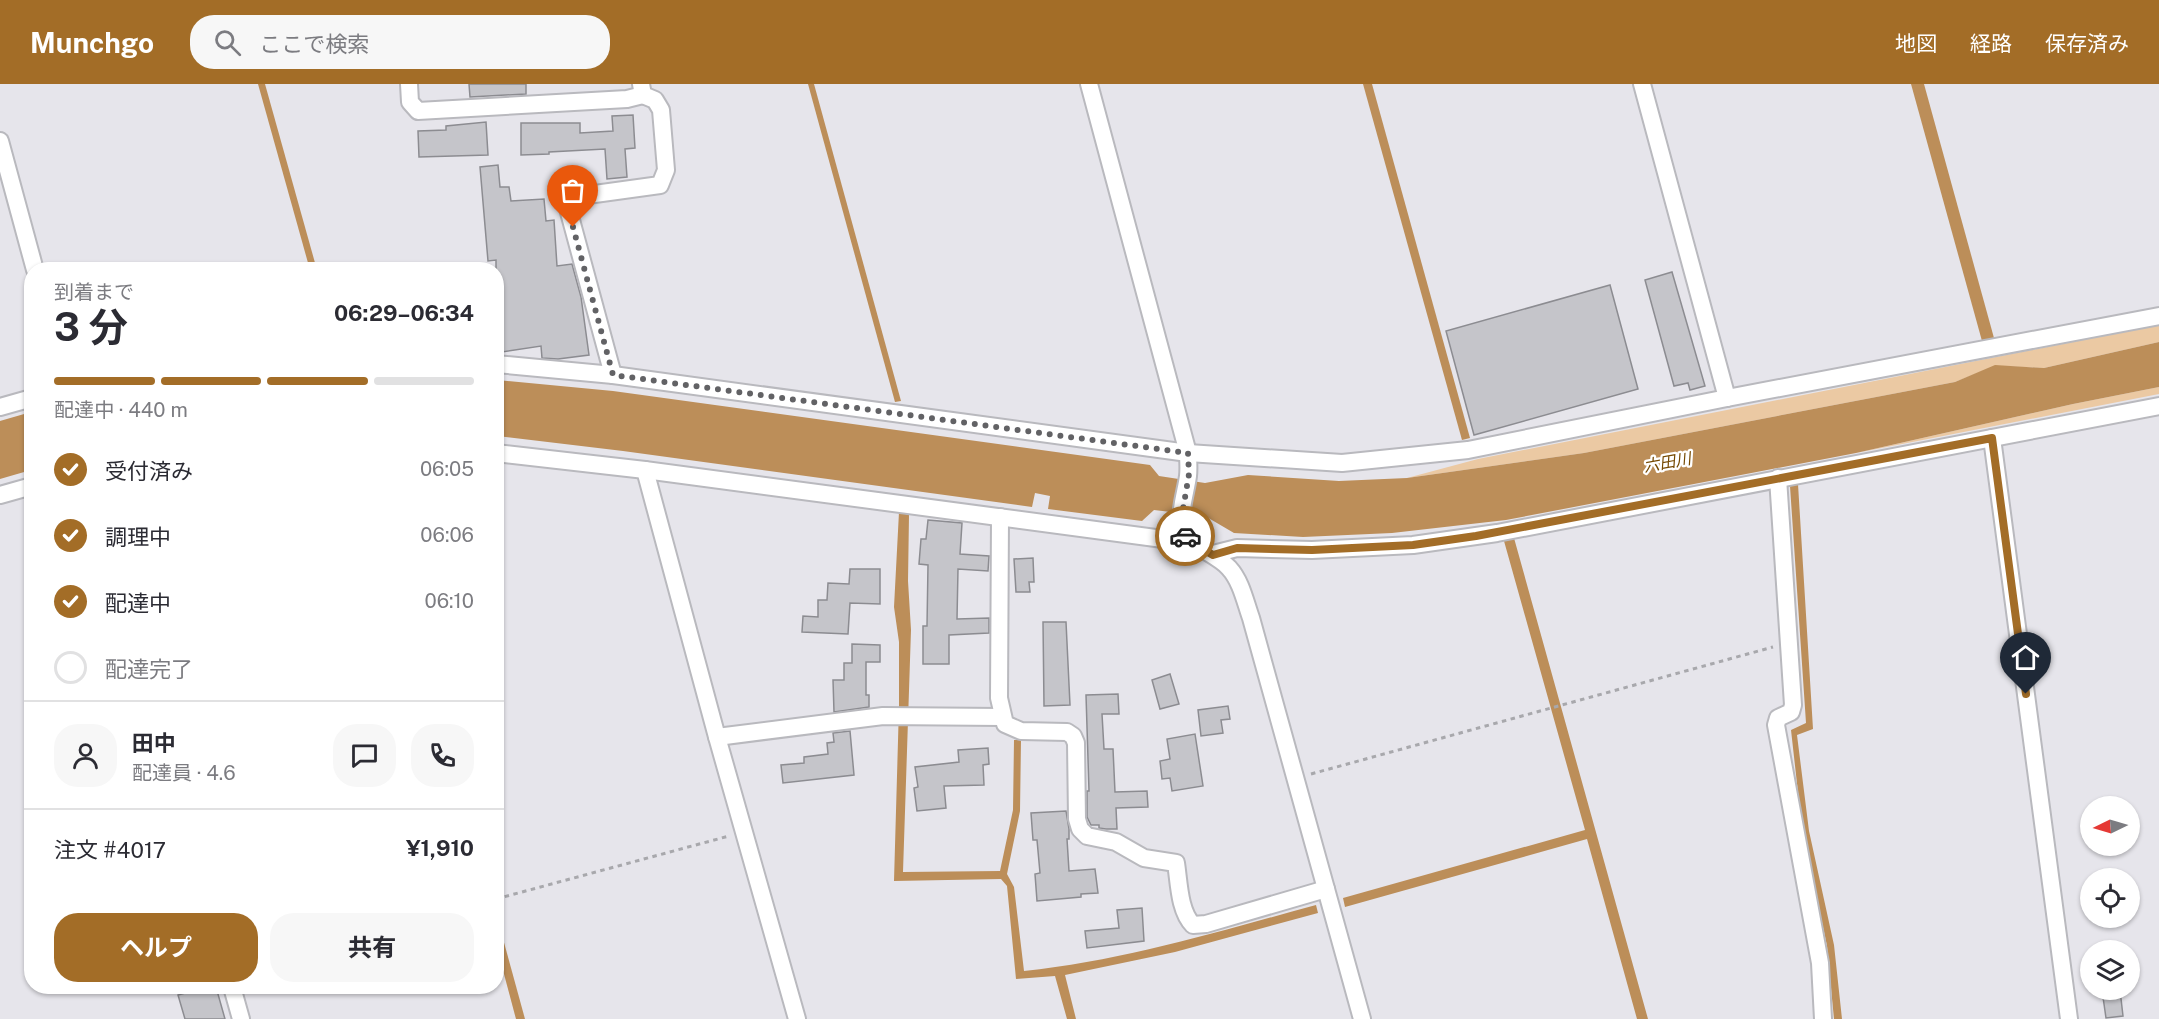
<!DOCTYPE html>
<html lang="ja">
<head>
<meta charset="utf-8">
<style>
	body { margin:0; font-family:"Public Sans","Noto Sans JP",sans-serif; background:#f7f7f7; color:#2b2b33; height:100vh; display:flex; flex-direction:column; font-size:22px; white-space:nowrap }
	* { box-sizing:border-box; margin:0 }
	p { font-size:20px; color:#7c7c81 }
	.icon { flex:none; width:33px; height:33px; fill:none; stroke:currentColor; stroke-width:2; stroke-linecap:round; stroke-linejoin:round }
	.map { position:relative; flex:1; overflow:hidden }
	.details { position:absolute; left:24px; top:178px; width:480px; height:732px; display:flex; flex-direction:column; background:#fff; border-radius:24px; box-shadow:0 2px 4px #0004 }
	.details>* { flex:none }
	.needle { width:39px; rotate:265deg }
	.tools { position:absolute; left:2080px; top:712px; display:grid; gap:12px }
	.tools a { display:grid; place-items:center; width:60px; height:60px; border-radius:50%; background:#fff; box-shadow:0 2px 4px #0004; font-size:30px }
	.pin { position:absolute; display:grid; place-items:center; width:51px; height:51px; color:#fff; margin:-62px -26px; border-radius:50% 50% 50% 0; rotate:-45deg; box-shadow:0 0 6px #0007 }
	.pin .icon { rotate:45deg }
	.courier { position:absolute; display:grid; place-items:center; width:60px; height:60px; margin:-30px; border:4px solid #a36d27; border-radius:50%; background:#fff; color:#222; box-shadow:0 2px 8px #0007 }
	.head em { font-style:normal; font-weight:700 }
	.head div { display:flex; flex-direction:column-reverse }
	.head { display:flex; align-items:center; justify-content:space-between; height:102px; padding:0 30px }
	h1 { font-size:39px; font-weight:700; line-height:45px }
	.bar { display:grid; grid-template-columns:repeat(4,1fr); gap:9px 6px; align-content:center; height:72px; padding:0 30px }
	.bar i { height:8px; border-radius:4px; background:#e1e1e2 }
	.bar .current { background:#a36d27 }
	.bar p { grid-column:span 4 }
	.line { display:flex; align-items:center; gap:15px; padding:0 30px; border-top:2px solid #e1e1e2 }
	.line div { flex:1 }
	.round { display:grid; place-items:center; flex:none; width:63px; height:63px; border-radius:24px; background:#f7f7f7 }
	ol { padding:0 30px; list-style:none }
	li { display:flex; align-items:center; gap:18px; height:66px }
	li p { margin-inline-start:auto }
	li .icon { padding:6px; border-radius:50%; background:#a36d27; color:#fff; stroke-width:4 }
	li:last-child { color:#7c7c81 }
	li i { width:33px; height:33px; border:3px solid #e1e1e2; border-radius:50% }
	.button { display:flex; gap:12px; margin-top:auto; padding:12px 30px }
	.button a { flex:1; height:69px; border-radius:24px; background:#a36d27; color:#fff; font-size:24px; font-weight:700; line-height:69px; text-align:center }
	.button a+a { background:#f7f7f7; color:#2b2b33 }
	header { display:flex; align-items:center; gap:36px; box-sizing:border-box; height:84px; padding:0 30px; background:#a36d27; color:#fff }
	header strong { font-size:28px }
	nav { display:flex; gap:33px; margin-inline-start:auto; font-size:21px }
	.search { width:420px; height:54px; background:#f7f7f7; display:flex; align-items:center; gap:15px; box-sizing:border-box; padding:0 21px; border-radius:24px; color:#7c7c81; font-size:22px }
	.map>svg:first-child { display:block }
</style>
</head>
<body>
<header>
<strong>Munchgo</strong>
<div class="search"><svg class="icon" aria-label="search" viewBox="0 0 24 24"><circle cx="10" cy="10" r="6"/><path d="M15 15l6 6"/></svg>ここで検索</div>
<nav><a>地図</a><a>経路</a><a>保存済み</a></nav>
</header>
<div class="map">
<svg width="2159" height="935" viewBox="0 0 2159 935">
	<rect width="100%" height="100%" fill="#e6e5eb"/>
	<!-- green -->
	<g fill="#ebc9a3">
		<polygon points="2159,241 2159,258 2044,284 1995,282 1955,298 1584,369 1407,394 1478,375"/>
		<polygon points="2159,303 2159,310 1856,369 2073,320"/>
	</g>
	<!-- water -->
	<g fill="#bc8e59">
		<polygon points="258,0 265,0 317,186 310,186"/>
		<polygon points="808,0 814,0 901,317 895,318"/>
		<polygon points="1363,0 1372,0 1470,354 1462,356"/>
		<polygon points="1911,0 1924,0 1994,254 1982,257"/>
		<polygon points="2159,258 2159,303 2073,320 1856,369 1506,436 1392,449 1303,453 1234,449 1205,432 1154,426 1142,437 1048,425 1050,412 1035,409 1032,423 623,367 497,352 497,296 613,307 1150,381 1159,392 1205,399 1248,391 1339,397 1407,394 1584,369 1955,298 1995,281 2044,284"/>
		<polygon points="31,328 31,386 0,395 0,337"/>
		<polygon points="1798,400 1813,645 1797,651 1809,747 1834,861 1842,935 1834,935 1827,862 1802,744 1791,646 1806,639 1790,402"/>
		<path d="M899 428 909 431 908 497 911 546 903 788 1000 787 1013 726 1014 656H1021L1020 727 1007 790 1014 803 1024 887C1123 877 1220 847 1316 821L1318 829 1175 868 1065 891 1076 935H1067L1055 892 1016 895 1007 802 1001 795 894 797 899 622V558L894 523Z"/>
		<polygon points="1514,454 1648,935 1637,935 1587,755 1345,823 1343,814 1585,746 1504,457"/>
		<polygon points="496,833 497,833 525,935 516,935 497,864"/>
	</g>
	<!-- building -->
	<g fill="#c5c5ca" stroke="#8c8c91" stroke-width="1.5">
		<polygon points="469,0 526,0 526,10 470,13"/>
		<polygon points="633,31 635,64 625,65 627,93 607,95 605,65 549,68 549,70 521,71 521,39 580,39 580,49 613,47 612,32"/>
		<polygon points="486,38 488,71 419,73 418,47 446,46 446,42"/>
		<polygon points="498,81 500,103 509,103 511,117 544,115 546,137 554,136 557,182 572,180 581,213 589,271 558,275 542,274 541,262 502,268 496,232 496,176 488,177 480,83"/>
		<polygon points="1672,188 1705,302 1690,306 1688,299 1674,302 1645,196"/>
		<polygon points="1610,201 1638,305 1474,351 1446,247"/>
		<polygon points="928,436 962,439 960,470 989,472 988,487 958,485 957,535 989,534 989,549 949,551 949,580 923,580 923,542 927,542 928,481 919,480 921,455 926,455"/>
		<polygon points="1033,474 1034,498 1029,498 1030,508 1016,508 1014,475"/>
		<polygon points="850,485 880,485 880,520 850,519 848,550 802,548 803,532 818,533 818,516 827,516 828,499 849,500"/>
		<polygon points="1043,538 1066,538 1070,621 1044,622"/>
		<polygon points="852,560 880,561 880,578 866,578 866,611 869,611 869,623 834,628 833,596 844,596 844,579 852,579"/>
		<polygon points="1170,590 1179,620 1160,625 1152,596"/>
		<polygon points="1118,610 1119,630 1102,630 1104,665 1113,665 1115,708 1147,707 1148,723 1116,724 1117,745 1106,745 1099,744 1099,741 1091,741 1087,733 1087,707 1089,707 1086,611"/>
		<polygon points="1228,622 1230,635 1221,636 1223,649 1201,652 1198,626"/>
		<polygon points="850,647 854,691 783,699 781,681 804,679 804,673 828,670 827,659 834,658 833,649"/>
		<polygon points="1195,650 1203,702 1172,707 1170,694 1162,695 1160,677 1170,675 1167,655"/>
		<polygon points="988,664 989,680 983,681 984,701 944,702 946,724 917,727 914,704 918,703 915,683 959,678 958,666"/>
		<polygon points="1066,727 1069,745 1069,755 1067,755 1069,787 1095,785 1098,809 1081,810 1081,813 1037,817 1035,790 1040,789 1037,756 1033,756 1031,729"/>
		<polygon points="1142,824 1144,857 1087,864 1085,847 1119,844 1117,826"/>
		<polygon points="207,903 216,903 225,935 185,935 178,911"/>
		<polygon points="2102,906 2120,906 2123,932 2106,934"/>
	</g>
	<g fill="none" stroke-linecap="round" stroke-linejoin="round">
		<!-- minor casing -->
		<g stroke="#b9b9be" stroke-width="20">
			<g id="minor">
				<polyline points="409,0 410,18 418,27 627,15 643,11"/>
				<path d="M1089 0 1188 369C1188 376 1189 384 1188 392 1186 408 1178 430 1183 446 1188 462 1217 470 1229 484 1241 497 1245 517 1251 534L1362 935"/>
				<polyline points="1642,0 1727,314"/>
				<polyline points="0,57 35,186"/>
				<polyline points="496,280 613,291 1188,369 1342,379 1468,366 1727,314 2159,232"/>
				<polyline points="613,291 567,121 567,115 573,113 660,101 666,86 661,26 655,16 643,11 641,0"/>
				<polyline points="0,323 32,314"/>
				<polyline points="1992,354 2069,935"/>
				<polyline points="496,369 645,386 1163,455 1186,453"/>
				<polyline points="645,386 717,653 797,935"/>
				<polyline points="1778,394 1793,621 1791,628 1778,634 1776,641 1820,879 1823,935"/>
				<polyline points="0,411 32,402"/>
				<path d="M1000 433 999 614 1005 640 1021 647 1067 648 1073 652 1076 659 1077 735 1080 745 1087 752 1116 758 1144 774 1176 779C1179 798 1179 827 1193 841L1206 840 1326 805"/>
				<polyline points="1213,470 1237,464 1312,466 1413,461 1497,449 2159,322"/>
				<polyline points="717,653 883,632 1002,633"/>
				<polyline points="232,903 241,935"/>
			</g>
		</g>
		<!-- path -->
		<g stroke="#a8a8ac" stroke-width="3" stroke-dasharray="4.5 4.5" stroke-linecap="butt">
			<polyline points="1311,690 1773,563"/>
			<polyline points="496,815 729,752"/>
		</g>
		<!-- minor -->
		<use href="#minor" stroke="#fff" stroke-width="16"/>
	</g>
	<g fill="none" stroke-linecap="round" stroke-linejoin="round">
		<!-- done -->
		<polyline stroke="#626265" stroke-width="6" stroke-dasharray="0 10.8" points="573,143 613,291 1188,369 1189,390 1181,437 1185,452"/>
		<!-- route -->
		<polyline stroke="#a36d27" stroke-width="8" points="1185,452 1192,459 1213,471 1237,464 1312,466 1413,461 1476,452 1992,354 2026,610"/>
	</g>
	<g text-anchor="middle" stroke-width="4.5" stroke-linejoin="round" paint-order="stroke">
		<!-- water labels -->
		<g font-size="16" font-style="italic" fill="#744800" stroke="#fff">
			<text transform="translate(1667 378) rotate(-10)" y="6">六田川</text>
		</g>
	</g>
</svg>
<div class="tools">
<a><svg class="needle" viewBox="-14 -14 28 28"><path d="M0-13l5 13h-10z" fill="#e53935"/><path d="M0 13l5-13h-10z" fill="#7c7c81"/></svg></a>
<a><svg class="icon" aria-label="locate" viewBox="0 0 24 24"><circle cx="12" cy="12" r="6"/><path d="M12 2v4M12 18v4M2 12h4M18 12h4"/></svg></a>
<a><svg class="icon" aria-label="layers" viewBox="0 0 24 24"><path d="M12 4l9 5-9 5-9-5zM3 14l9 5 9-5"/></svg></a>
</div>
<div class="pin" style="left:573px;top:143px;background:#ea580c"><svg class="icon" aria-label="bag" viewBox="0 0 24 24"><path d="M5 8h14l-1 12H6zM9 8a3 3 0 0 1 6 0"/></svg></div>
<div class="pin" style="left:2026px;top:610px;background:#1f2937"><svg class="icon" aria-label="home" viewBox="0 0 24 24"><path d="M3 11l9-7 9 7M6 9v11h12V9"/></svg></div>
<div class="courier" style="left:1185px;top:452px"><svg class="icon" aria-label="car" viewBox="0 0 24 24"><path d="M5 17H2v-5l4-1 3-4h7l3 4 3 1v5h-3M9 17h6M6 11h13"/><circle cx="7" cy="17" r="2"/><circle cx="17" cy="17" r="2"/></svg></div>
<section class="details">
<div class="head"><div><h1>3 分</h1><p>到着まで</p></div><em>06:29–06:34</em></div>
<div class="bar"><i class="current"></i><i class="current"></i><i class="current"></i><i></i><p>配達中 · 440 m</p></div>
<ol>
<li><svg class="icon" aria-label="check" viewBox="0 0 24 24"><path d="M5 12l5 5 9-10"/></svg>受付済み<p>06:05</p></li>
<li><svg class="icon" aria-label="check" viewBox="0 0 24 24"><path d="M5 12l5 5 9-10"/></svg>調理中<p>06:06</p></li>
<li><svg class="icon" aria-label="check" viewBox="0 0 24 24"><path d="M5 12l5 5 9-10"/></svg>配達中<p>06:10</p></li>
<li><i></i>配達完了</li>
</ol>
<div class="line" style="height:108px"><a class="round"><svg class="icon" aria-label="person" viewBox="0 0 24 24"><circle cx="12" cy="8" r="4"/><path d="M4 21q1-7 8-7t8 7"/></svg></a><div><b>田中</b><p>配達員 · 4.6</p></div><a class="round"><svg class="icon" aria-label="chat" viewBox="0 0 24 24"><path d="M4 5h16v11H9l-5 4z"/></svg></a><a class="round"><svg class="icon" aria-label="phone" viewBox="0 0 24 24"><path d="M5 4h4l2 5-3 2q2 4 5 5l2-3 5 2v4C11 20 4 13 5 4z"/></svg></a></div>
<div class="line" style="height:78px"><div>注文 #4017</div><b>¥1,910</b></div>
<div class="button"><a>ヘルプ</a><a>共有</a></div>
</section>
</div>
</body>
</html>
